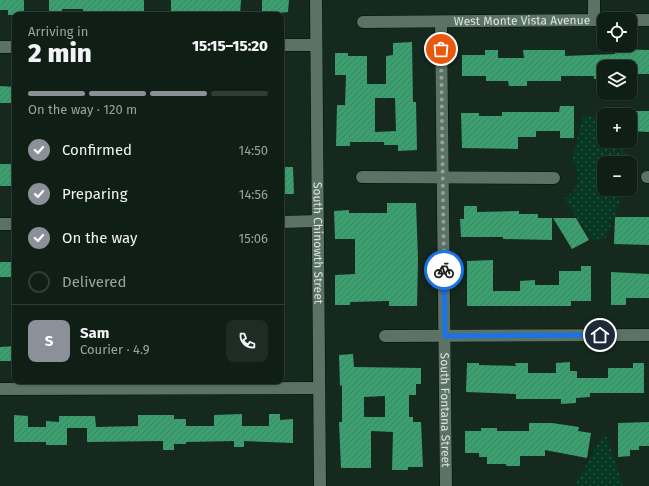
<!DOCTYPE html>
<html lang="en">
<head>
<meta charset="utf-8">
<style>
	body { margin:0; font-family:"Fira Sans",sans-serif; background:#1e2c23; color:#f1f3f6; height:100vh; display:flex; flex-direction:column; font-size:15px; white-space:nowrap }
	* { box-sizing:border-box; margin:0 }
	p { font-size:13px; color:#9ca2a1 }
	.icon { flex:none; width:22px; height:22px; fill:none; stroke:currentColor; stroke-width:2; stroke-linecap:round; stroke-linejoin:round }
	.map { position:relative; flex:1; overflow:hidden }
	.panel { position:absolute; left:12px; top:12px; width:272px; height:372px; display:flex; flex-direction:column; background:#101f16; border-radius:8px; box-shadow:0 1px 3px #0004,0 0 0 1px #303d35 }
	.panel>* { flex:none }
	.controls { position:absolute; left:597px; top:12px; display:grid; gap:8px }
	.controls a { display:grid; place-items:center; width:40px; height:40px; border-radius:8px; background:#101f16; box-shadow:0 1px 3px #0004,0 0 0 1px #303d35; font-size:20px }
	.pin { position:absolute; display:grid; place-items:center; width:34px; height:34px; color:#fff; margin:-17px; border:2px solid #fff; border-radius:50%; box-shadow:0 1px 4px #0007 }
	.courier { position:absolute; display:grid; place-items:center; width:40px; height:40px; margin:-20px; border:3px solid #1a73e8; border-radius:50%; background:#fff; color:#222; box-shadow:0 1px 5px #0007 }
	.headline em { font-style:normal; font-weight:800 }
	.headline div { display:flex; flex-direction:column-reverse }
	.headline { display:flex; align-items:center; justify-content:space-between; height:68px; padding:0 16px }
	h1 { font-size:26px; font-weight:800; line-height:30px }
	.bar { display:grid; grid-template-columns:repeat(4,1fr); gap:6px 4px; align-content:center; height:48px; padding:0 16px }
	.bar i { height:5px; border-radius:3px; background:#303d35 }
	.bar .selected { background:#8c9099 }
	.bar p { grid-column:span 4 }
	.line { display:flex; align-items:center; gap:10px; padding:0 16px; border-top:1px solid #303d35 }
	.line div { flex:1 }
	.round { display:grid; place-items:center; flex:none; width:42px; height:42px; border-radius:8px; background:#1e2c23 }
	ol { padding:0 16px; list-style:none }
	li { display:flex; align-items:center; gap:12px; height:44px }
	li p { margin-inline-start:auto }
	li .icon { padding:4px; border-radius:50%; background:#8c9099; color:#fff; stroke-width:4 }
	li:last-child { color:#9ca2a1 }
	li i { width:22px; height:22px; border:2px solid #303d35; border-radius:50% }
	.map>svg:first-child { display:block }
</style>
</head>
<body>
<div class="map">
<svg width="649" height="486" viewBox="0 0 649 486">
	<defs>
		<pattern id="park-dots" width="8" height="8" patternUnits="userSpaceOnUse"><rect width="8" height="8" fill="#063722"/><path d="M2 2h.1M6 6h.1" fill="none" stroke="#2a5442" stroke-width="1.8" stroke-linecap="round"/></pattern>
		<pattern id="building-hatch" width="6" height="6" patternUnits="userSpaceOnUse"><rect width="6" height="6" fill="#3c9f6f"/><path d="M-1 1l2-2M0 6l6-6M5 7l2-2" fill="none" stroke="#3e8462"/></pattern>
	</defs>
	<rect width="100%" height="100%" fill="#15291e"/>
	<!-- park -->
	<g fill="url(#park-dots)">
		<path d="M583 115H594L604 127V141H615L630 159 626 163H604V189H625L606 238 593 241 564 199C578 191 583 174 572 161Z"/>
		<polygon points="606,436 623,483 622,486 577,486 576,483 600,440"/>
	</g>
	<!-- building -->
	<g fill="url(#building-hatch)" fill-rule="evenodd">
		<polygon points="0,0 24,0 24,15 8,15 8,10 0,10"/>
		<polygon points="49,0 144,0 144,15 95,15 95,12 83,12 83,9 62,9 62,15 49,15"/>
		<polygon points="171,0 241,0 240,15 204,15 204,13 171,15"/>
		<polygon points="262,0 289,0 288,12 262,15"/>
		<path d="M412 42 413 102H416L417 150 398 151V145H384V142H350V146H336L337 105H345L346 75H335V53H348V56H367V84H386V56L393 55V43ZM375 98H395L396 131 375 132Z"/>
		<polygon points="615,49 649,50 649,74 630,74 630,67 604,67 604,79 594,79 594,76 561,76 561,81 527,81 527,86 509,86 508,81 486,81 486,76 462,76 462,55 485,55 485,50 498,50 498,58 524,58 523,50 565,50 565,56 615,54"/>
		<polygon points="0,86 15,87 15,103 0,103"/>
		<polygon points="560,106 574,106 574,138 560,138 560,131 536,131 536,137 518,137 518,149 462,148 461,113 479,113 479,116 502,116 502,112 559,112"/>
		<polygon points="630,111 649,111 649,132 630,131"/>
		<rect x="0" y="164" width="15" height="22"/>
		<polygon points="281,167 293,167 294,194 281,194"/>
		<polygon points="387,203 416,203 418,259 417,306 389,306 389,301 350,302 350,305 335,305 335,275 355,274 355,239 335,239 334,211 349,210 349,213 387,213"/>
		<polygon points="464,206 477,206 477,212 519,211 519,214 538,214 538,218 552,218 552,240 503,239 503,237 461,237 460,219 464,219"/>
		<polygon points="615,217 649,217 649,245 614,244"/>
		<polygon points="553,218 576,218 589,240 572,249"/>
		<polygon points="493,260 493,291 520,291 520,281 535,280 535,285 559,285 559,271 581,271 581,266 591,266 591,301 571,301 571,306 467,306 467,261"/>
		<rect x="0" y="262" width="15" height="15"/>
		<polygon points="611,272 649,274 649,298 626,298 626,305 611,305"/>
		<polygon points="15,346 15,361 0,361 0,347"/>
		<path d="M353 354 354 367 421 368V384H416V395H409V417H413V422H421L423 467H408V470H392L393 432 371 431V468H341L339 422H342V385L340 386 339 355ZM385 396V417H364V397Z"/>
		<polygon points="570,362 570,371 577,371 577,378 608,378 608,368 633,368 633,363 644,363 644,393 590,393 590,397 576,398 576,403 561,404 561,399 516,399 516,394 466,392 467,363 479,363 479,365 516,366 515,363 528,363 528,373 556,373 556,363"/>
		<polygon points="242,414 242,426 269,426 269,414 280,414 280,420 293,419 293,443 244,441 244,447 234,447 234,441 186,442 186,444 174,444 174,450 163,450 163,441 87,442 87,428 67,428 67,445 46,445 46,442 14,442 14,415 28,416 28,427 46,427 46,421 59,422 59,416 95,416 96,427 138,426 138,415 174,415 174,419 186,419 186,426 214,426 214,415"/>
		<polygon points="649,422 649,446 639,446 639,450 630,450 630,456 618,457 618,423"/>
		<polygon points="529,423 552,423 579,427 578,431 591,433 587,458 545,450 545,456 520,456 520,466 506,466 506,464 487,464 487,457 479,457 479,453 465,453 465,431 481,431 481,428 497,428 497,431 529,431"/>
	</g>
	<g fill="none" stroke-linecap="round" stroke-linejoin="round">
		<!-- minor casing -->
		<g stroke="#011108" stroke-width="13">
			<g id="minor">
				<path id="s1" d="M316 0 320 486"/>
				<polyline points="594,0 594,20"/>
				<polyline points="630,20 649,20"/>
				<path id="s2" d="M363 22 604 20"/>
				<path id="s3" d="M441 22 446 486"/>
				<polyline points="281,45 316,45"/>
				<polyline points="0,47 15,47"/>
				<polyline points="362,177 554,178"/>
				<polyline points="647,177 649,177"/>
				<polyline points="281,222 318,221"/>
				<polyline points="0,224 15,224"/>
				<polyline points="385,336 649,335"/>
				<polyline points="0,389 319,388"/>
			</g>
		</g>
		<!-- minor -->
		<use href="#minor" stroke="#5c7265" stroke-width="12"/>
	</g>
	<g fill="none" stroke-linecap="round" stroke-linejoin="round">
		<!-- done -->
		<polyline stroke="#94a39b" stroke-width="4" stroke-dasharray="0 7.2" points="441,49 444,270"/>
		<!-- route -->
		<polyline stroke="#1a73e8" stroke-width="5" points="444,270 445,336 600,335"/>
	</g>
	<g text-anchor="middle" stroke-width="4" stroke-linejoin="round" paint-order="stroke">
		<!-- street labels -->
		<g font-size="12" fill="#d9e5de" stroke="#070f0b">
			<text dy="4" stroke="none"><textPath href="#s2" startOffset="159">West Monte Vista Avenue</textPath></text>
			<text dy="4" stroke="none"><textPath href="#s1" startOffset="243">South Chinowth Street</textPath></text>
			<text dy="4" stroke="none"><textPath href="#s3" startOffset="388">South Fontana Street</textPath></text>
		</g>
	</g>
</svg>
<div class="controls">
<a><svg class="icon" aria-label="locate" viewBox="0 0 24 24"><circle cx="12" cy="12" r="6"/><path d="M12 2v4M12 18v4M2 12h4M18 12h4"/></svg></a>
<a><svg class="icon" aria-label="layers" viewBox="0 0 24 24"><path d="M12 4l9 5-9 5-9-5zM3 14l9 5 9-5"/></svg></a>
<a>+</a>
<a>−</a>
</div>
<div class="pin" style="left:441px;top:49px;background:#ea580c"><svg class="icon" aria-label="bag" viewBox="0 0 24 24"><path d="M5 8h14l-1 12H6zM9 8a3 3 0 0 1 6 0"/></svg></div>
<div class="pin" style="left:600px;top:335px;background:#1f2937"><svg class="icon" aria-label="home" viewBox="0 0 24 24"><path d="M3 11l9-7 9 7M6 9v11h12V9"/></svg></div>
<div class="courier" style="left:444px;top:270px"><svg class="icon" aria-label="bike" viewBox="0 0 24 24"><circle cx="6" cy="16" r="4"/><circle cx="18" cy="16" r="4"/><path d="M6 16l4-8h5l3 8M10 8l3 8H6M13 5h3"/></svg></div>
<section class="panel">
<div class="headline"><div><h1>2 min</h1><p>Arriving in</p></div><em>15:15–15:20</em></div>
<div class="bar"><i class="selected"></i><i class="selected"></i><i class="selected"></i><i></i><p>On the way · 120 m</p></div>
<ol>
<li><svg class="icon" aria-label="check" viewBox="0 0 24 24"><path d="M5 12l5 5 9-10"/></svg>Confirmed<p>14:50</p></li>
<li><svg class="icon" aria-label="check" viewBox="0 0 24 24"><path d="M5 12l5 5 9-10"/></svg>Preparing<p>14:56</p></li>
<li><svg class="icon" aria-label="check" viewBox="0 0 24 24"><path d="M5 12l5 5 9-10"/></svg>On the way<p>15:06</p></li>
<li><i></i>Delivered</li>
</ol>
<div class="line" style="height:72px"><b class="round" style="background:#8c9099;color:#fff">S</b><div><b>Sam</b><p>Courier · 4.9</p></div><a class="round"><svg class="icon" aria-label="phone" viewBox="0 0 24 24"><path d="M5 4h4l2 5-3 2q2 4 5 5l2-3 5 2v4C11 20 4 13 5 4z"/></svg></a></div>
</section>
</div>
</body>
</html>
